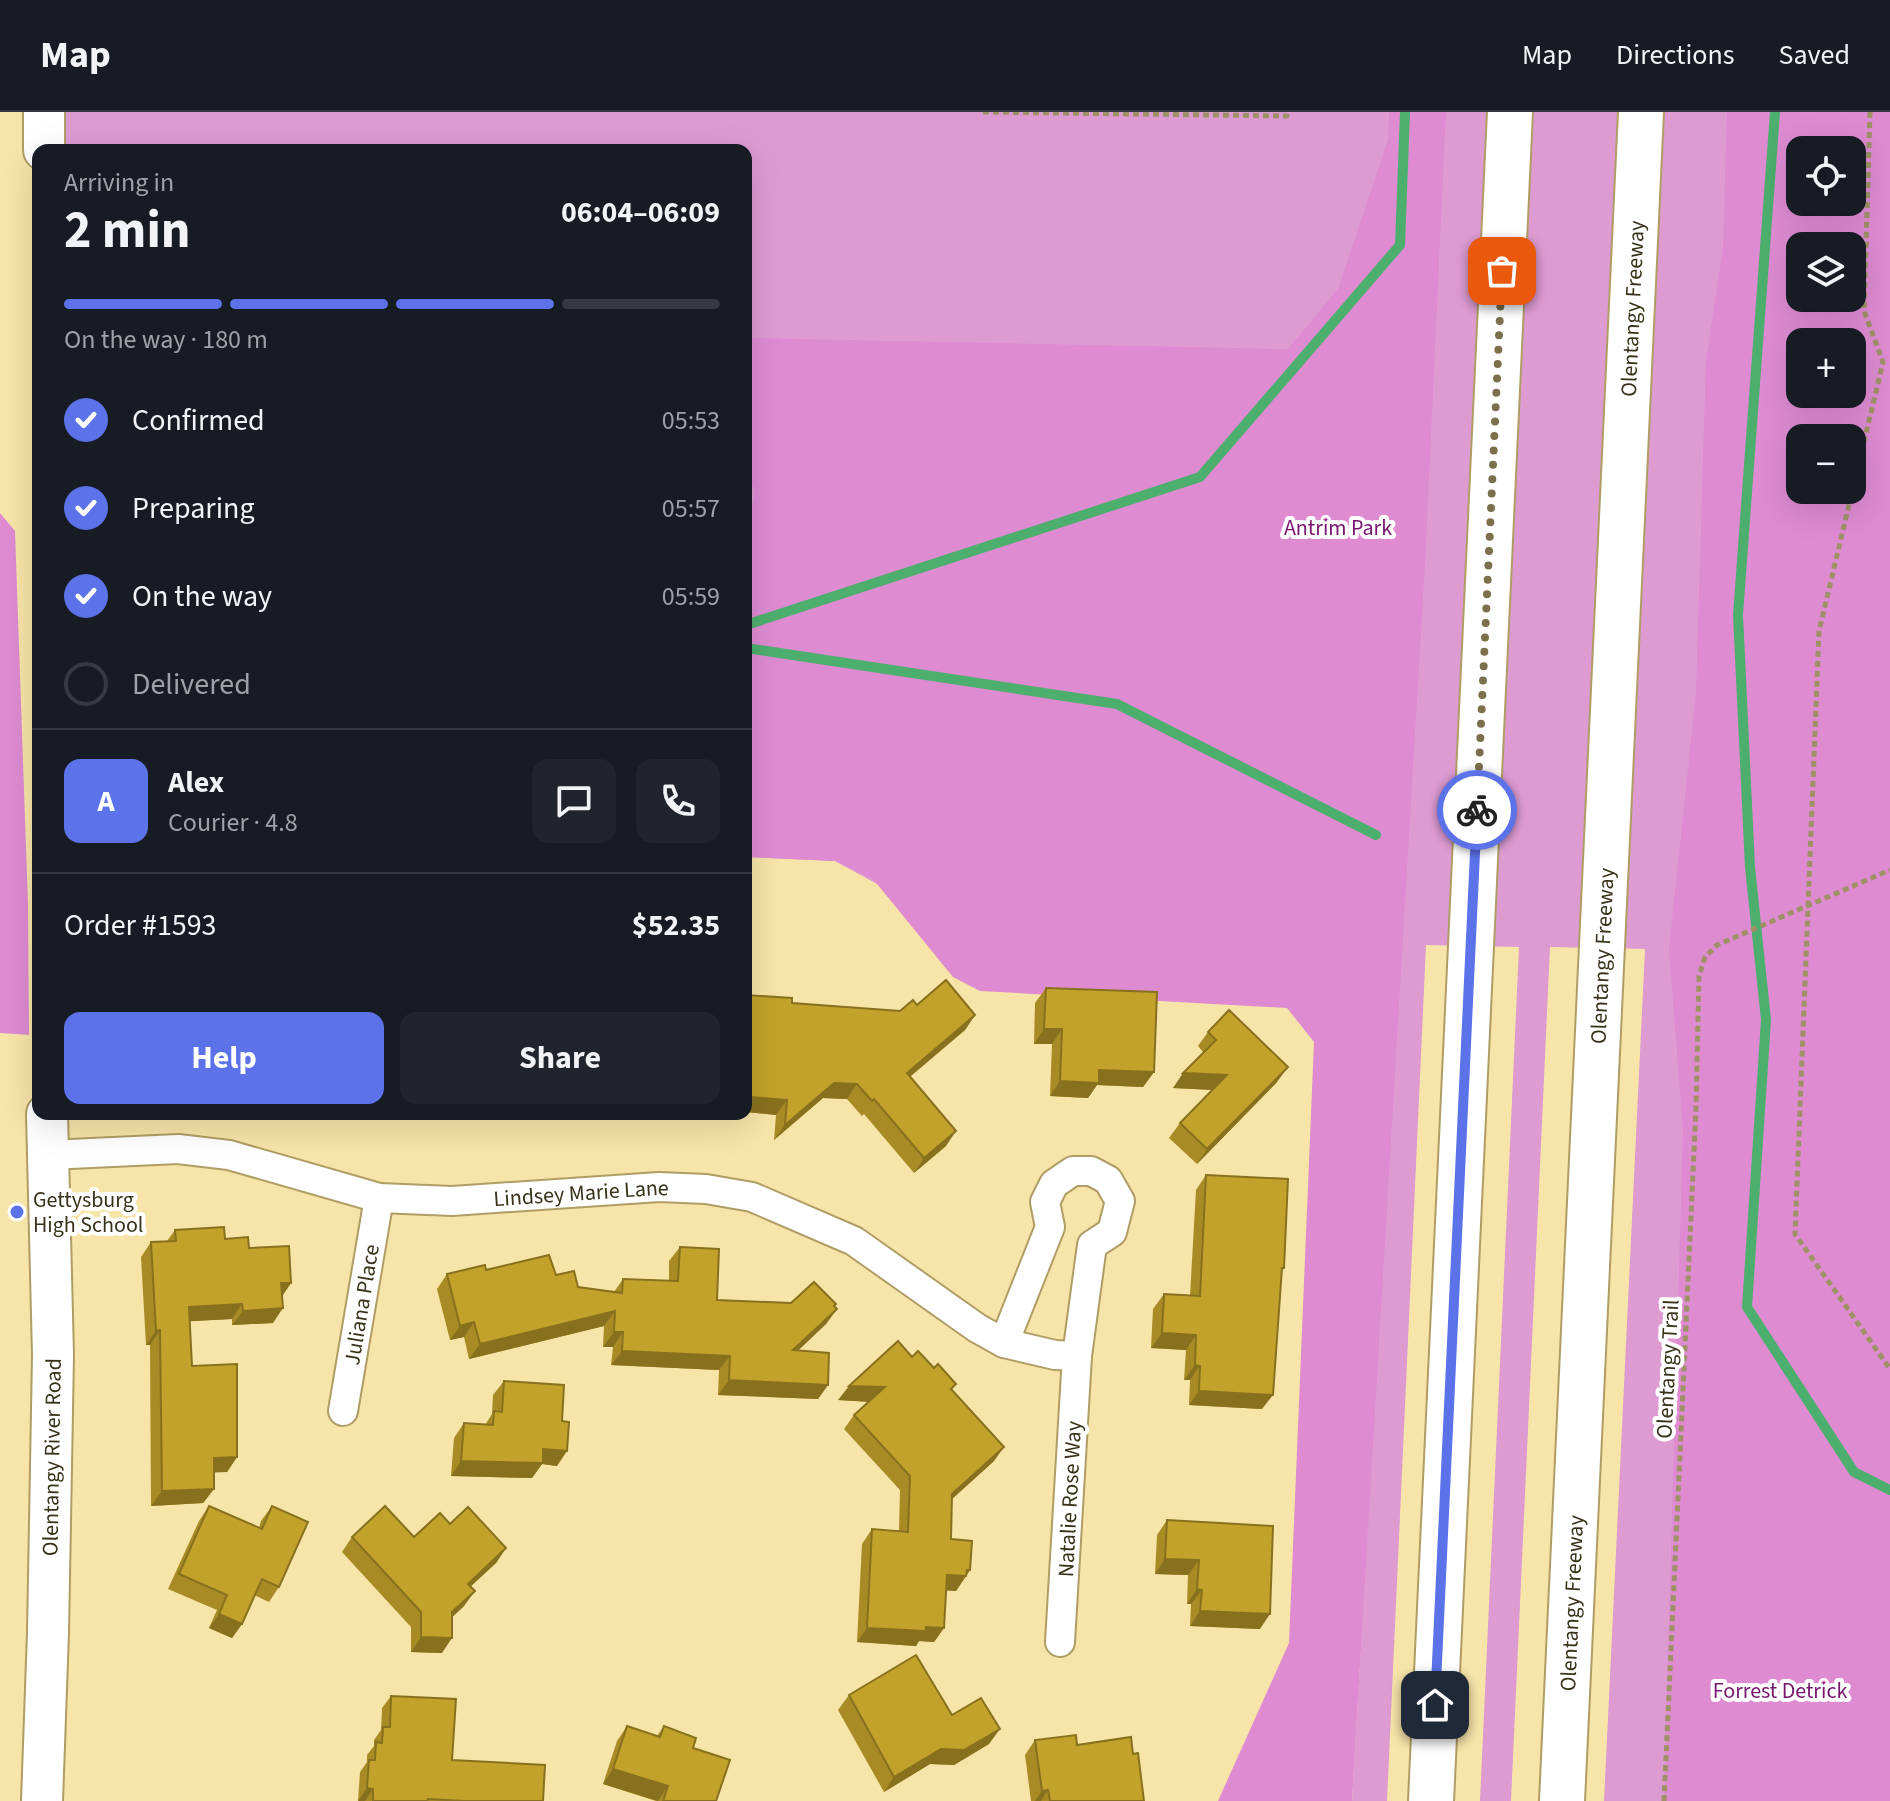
<!DOCTYPE html>
<html lang="en">
<head>
<meta charset="utf-8">
<style>
	body { margin:0; font-family:"Source Sans 3",sans-serif; background:#20242c; color:#f1f3f6; height:100vh; display:flex; flex-direction:column; font-size:30px; white-space:nowrap }
	* { box-sizing:border-box; margin:0 }
	p { font-size:26px; color:#9ea1a6 }
	.icon { flex:none; width:44px; height:44px; fill:none; stroke:currentColor; stroke-width:2; stroke-linecap:round; stroke-linejoin:round }
	.map { position:relative; flex:1; overflow:hidden }
	.sheet { position:absolute; left:32px; top:32px; width:720px; height:976px; display:flex; flex-direction:column; background:#171b24; border-radius:16px; box-shadow:0 8px 32px #0002 }
	.sheet>* { flex:none }
	.fabs { position:absolute; left:1786px; top:24px; display:grid; gap:16px }
	.fabs a { display:grid; place-items:center; width:80px; height:80px; border-radius:16px; background:#171b24; box-shadow:0 8px 32px #0002; font-size:40px }
	.pin { position:absolute; display:grid; place-items:center; width:68px; height:68px; color:#fff; margin:-34px; border-radius:16px; box-shadow:0 4px 12px #0006 }
	.courier { position:absolute; display:grid; place-items:center; width:80px; height:80px; margin:-40px; border:6px solid #5c72e9; border-radius:50%; background:#fff; color:#222; box-shadow:0 2px 10px #0007 }
	.headline em { font-style:normal; font-weight:700 }
	.headline div { display:flex; flex-direction:column-reverse }
	.headline { display:flex; align-items:center; justify-content:space-between; height:136px; padding:0 32px }
	h1 { font-size:52px; font-weight:700; line-height:60px }
	.bar { display:grid; grid-template-columns:repeat(4,1fr); gap:12px 8px; align-content:center; height:96px; padding:0 32px }
	.bar i { height:10px; border-radius:6px; background:#363941 }
	.bar .current { background:#5c72e9 }
	.bar p { grid-column:span 4 }
	.line { display:flex; align-items:center; gap:20px; padding:0 32px; border-top:2px solid #363941 }
	.line div { flex:1 }
	.round { display:grid; place-items:center; flex:none; width:84px; height:84px; border-radius:16px; background:#20242c }
	ol { padding:0 32px; list-style:none }
	li { display:flex; align-items:center; gap:24px; height:88px }
	li p { margin-inline-start:auto }
	li .icon { padding:8px; border-radius:50%; background:#5c72e9; color:#fff; stroke-width:4 }
	li:last-child { color:#9ea1a6 }
	li i { width:44px; height:44px; border:4px solid #363941; border-radius:50% }
	.primary-button { display:flex; gap:16px; margin-top:auto; padding:16px 32px }
	.primary-button a { flex:1; height:92px; border-radius:16px; background:#5c72e9; color:#fff; font-size:32px; font-weight:700; line-height:92px; text-align:center }
	.primary-button a+a { background:#20242c; color:#f1f3f6 }
	header { display:flex; align-items:center; gap:48px; box-sizing:border-box; height:112px; padding:0 40px; background:#171b24; border-bottom:2px solid #363941 }
	header strong { font-size:38px }
	nav { display:flex; gap:44px; margin-inline-start:auto; font-size:28px }
	.map>svg:first-child { display:block }
</style>
</head>
<body>
<header>
<strong>Map</strong>
<nav><a>Map</a><a>Directions</a><a>Saved</a></nav>
</header>
<div class="map">
<svg width="1890" height="1689" viewBox="0 0 1890 1689">
	<rect width="100%" height="100%" fill="#f7e4a9"/>
	<!-- green -->
	<path fill="#dd9bd2" fill-rule="evenodd" d="M44 0H1890V1689H1604L1645 837 1550 835 1511 1689H1480L1519 835 1426 833 1387 1689H1352L1401 832 972 824 835 749 746 745V38H44ZM1800 38H1852V90H1800ZM1800 134H1852V186H1800ZM1800 230H1852V282H1800ZM1800 326H1852V378H1800Z"/>
	<!-- forest -->
	<g fill="#de8bd2" fill-rule="evenodd">
		<polygon points="1389,0 1446,0 1425,452 1352,1689 1218,1689 1289,1531 1314,930 1287,896 980,879 953,865 873,767 835,749 746,745 746,427 755,381 746,354 746,226 1288,237 1338,177 1388,28"/>
		<path d="M1727 0H1890V1689H1664L1683 1018 1669 837 1696 581 1706 248 1723 136ZM1800 38H1852V90H1800ZM1800 134H1852V186H1800ZM1852 230V282H1800V230ZM1800 326H1852V378H1800Z"/>
		<polygon points="0,401 15,419 28,792 29,923 0,921"/>
	</g>
	<g fill="none" stroke-linecap="round" stroke-linejoin="round">
		<!-- stream -->
		<g stroke="#4caf6e" stroke-width="10">
			<polyline points="1775,0 1738,503 1750,755 1766,908 1747,1195 1854,1360 1890,1378"/>
			<polyline points="746,513 1200,365 1400,133 1405,0"/>
			<polyline points="746,536 1117,592 1376,723"/>
		</g>
		<!-- street casing -->
		<g stroke="#b09d65" stroke-width="32">
			<g id="street">
				<path id="s1" d="M48 1043 178 1037 229 1043 379 1086 452 1089 659 1075 706 1077 752 1085 854 1129 977 1216 1004 1231 1055 1243 1077 1244"/>
				<polyline points="1004,1231 1050,1115 1045,1090 1054,1072 1073,1059 1091,1059 1108,1068 1120,1089 1112,1120 1092,1133 1077,1244 1060,1530"/>
				<path id="s2" d="M343 1299 379 1086"/>
			</g>
		</g>
		<!-- secondary casing -->
		<g stroke="#b09d65" stroke-width="44">
			<g id="secondary">
				<polyline points="44,38 44,0"/>
				<path id="s3" d="M42 1689 48 1521 53 1243 47 1002"/>
			</g>
		</g>
		<!-- highway casing -->
		<g stroke="#b09d65" stroke-width="48">
			<g id="highway">
				<polyline points="1431,1689 1510,0"/>
				<path id="s4" d="M1562 1689 1641 0"/>
			</g>
		</g>
		<!-- path -->
		<g stroke="#9e9166" stroke-width="5" stroke-dasharray="6 4" stroke-linecap="butt">
			<polyline points="983,0 1287,4 1287,0"/>
			<polyline points="1870,0 1864,199 1883,250 1819,519 1795,1122 1890,1257"/>
			<polyline points="1664,1689 1696,996 1699,864 1705,845 1717,833 1890,758"/>
		</g>
		<!-- street -->
		<use href="#street" stroke="#fff" stroke-width="28"/>
		<!-- secondary -->
		<use href="#secondary" stroke="#fff" stroke-width="40"/>
		<!-- highway -->
		<use href="#highway" stroke="#fff" stroke-width="44"/>
	</g>
	<!-- wall -->
	<g fill="#a88b25">
		<polygon points="1046,876 1154,960 1143,975 1097,973 1088,986 1050,984 1052,932 1034,932 1035,891"/>
		<polygon points="746,883 792,891 900,899 917,893 975,903 965,918 910,964 946,1034 914,1061 864,1002 862,1004 847,987 823,986 774,1028 776,1003 746,1000"/>
		<polygon points="1208,920 1277,970 1197,1052 1169,1026 1180,1011 1212,978 1173,976 1204,941 1198,934"/>
		<polygon points="1206,1063 1284,1156 1281,1160 1262,1297 1189,1293 1190,1268 1184,1268 1186,1238 1151,1236 1153,1197 1164,1182 1190,1184 1196,1078"/>
		<polygon points="175,1118 225,1127 249,1136 291,1171 282,1184 273,1211 232,1213 232,1207 189,1209 192,1254 237,1345 227,1360 214,1360 214,1377 203,1391 151,1394 150,1233 146,1233 141,1145 151,1130 167,1129"/>
		<polygon points="680,1135 717,1188 834,1194 837,1197 826,1212 798,1238 828,1273 818,1287 718,1283 719,1258 611,1253 613,1235 603,1235 604,1214 469,1247 464,1225 450,1228 437,1177 447,1162 486,1158 556,1163 578,1175 614,1180 623,1167 669,1169 669,1149"/>
		<polygon points="912,1245 952,1278 994,1349 952,1387 951,1427 970,1458 956,1479 946,1478 944,1516 934,1530 919,1529 916,1534 857,1530 862,1432 872,1417 899,1419 900,1378 844,1317 854,1303 869,1290 838,1288"/>
		<polygon points="504,1269 557,1354 542,1352 532,1366 451,1364 454,1326 464,1311 485,1313 492,1302 493,1283"/>
		<polygon points="209,1394 259,1416 261,1409 272,1394 279,1475 269,1490 254,1483 242,1512 232,1526 209,1516 217,1498 168,1477 199,1409"/>
		<polygon points="1167,1408 1260,1517 1190,1514 1191,1492 1187,1492 1188,1463 1155,1462 1157,1423"/>
		<polygon points="450,1412 506,1436 496,1451 470,1475 464,1494 452,1505 442,1541 411,1540 411,1515 342,1440 352,1425 414,1425"/>
		<polygon points="849,1583 952,1603 989,1632 954,1653 930,1652 884,1680 838,1598"/>
		<polygon points="391,1584 452,1648 543,1689 358,1689 360,1660 367,1650 367,1643 374,1634 374,1628 381,1618 382,1596"/>
		<polygon points="627,1614 657,1624 664,1614 693,1636 716,1689 656,1689 603,1672 617,1629"/>
		<polygon points="1035,1628 1133,1642 1144,1689 1031,1689 1025,1643"/>
	</g>
	<!-- shaded-wall -->
	<g fill="#88711e">
		<polygon points="975,903 965,918 897,976 907,961"/>
		<polygon points="1044,917 1062,917 1052,932 1034,932"/>
		<polygon points="1288,955 1277,970 1197,1052 1207,1037"/>
		<polygon points="1099,958 1154,960 1143,975 1097,973 1088,986 1050,984 1060,969"/>
		<polygon points="1183,961 1227,963 1216,978 1173,976"/>
		<polygon points="834,971 857,972 847,987 823,986 774,1028 785,1013"/>
		<polygon points="750,985 787,988 776,1003 746,1000 746,991"/>
		<polygon points="438,1002 473,1002 469,1008 435,1007"/>
		<polygon points="553,1002 577,1002 551,1004"/>
		<polygon points="956,1019 946,1034 914,1061 924,1046"/>
		<polygon points="281,1171 291,1171 281,1186"/>
		<polygon points="242,1192 232,1207 178,1210 189,1195"/>
		<polygon points="283,1196 273,1211 232,1213 243,1199"/>
		<polygon points="837,1197 826,1212 783,1253 793,1238"/>
		<polygon points="615,1199 604,1214 469,1247 480,1232"/>
		<polygon points="474,1210 464,1225 450,1228 460,1214"/>
		<polygon points="160,1218 150,1233 146,1233 156,1219"/>
		<polygon points="614,1220 623,1220 613,1235 603,1235"/>
		<polygon points="1162,1221 1196,1223 1186,1238 1151,1236"/>
		<polygon points="622,1239 730,1244 719,1258 611,1253"/>
		<polygon points="1195,1253 1200,1254 1190,1268 1184,1268"/>
		<polygon points="729,1268 828,1273 818,1287 718,1283"/>
		<polygon points="849,1274 885,1275 874,1290 838,1288"/>
		<polygon points="1199,1279 1273,1283 1262,1297 1189,1293"/>
		<polygon points="1004,1335 994,1349 942,1396 952,1382"/>
		<polygon points="543,1337 567,1339 557,1354 542,1352 532,1366 451,1364 461,1349"/>
		<polygon points="237,1345 227,1360 203,1361 214,1346"/>
		<polygon points="214,1377 203,1391 151,1394 162,1379"/>
		<polygon points="506,1436 496,1451 457,1487 468,1472"/>
		<polygon points="1165,1447 1199,1448 1188,1463 1155,1462"/>
		<polygon points="967,1458 970,1458 956,1479 936,1478 947,1463"/>
		<polygon points="1197,1477 1202,1478 1191,1492 1187,1492"/>
		<polygon points="475,1479 464,1494 442,1515 452,1500"/>
		<polygon points="1200,1499 1270,1502 1260,1517 1190,1514"/>
		<polygon points="219,1502 242,1512 232,1526 209,1516"/>
		<polygon points="926,1515 944,1516 934,1530 919,1529 916,1534 857,1530 867,1516"/>
		<polygon points="421,1525 452,1526 442,1541 411,1540"/>
		<polygon points="1000,1617 989,1632 954,1653 930,1652 884,1680 894,1665 941,1637"/>
		<polygon points="613,1657 668,1674 658,1689 603,1672"/>
		<polygon points="367,1676 373,1677 365,1689 358,1689"/>
		<polygon points="1048,1678 1041,1689 1035,1689 1042,1679"/>
	</g>
	<!-- building -->
	<g fill="#c3a22b" stroke="#88711e" stroke-width="2">
		<polygon points="946,868 975,903 907,961 956,1019 924,1046 874,987 872,989 857,972 834,971 785,1013 787,988 750,985 750,940 746,940 746,883 792,886 792,891 900,899 913,888 917,893"/>
		<polygon points="1046,876 1157,880 1154,960 1099,958 1099,971 1060,969 1062,917 1044,917"/>
		<polygon points="1229,898 1288,955 1207,1037 1180,1011 1227,963 1183,961 1216,928 1208,920"/>
		<polygon points="1206,1063 1288,1067 1284,1156 1282,1156 1273,1283 1199,1279 1200,1254 1195,1253 1196,1223 1162,1221 1164,1182 1200,1184"/>
		<polygon points="224,1115 225,1127 248,1125 249,1136 289,1134 291,1171 281,1171 283,1196 243,1199 242,1192 189,1195 192,1254 237,1252 237,1345 214,1346 214,1377 162,1379 160,1218 156,1219 151,1130 176,1129 175,1118"/>
		<polygon points="680,1135 719,1137 717,1188 791,1191 814,1170 836,1192 834,1194 837,1197 793,1238 829,1241 828,1273 729,1268 730,1244 622,1239 623,1220 614,1220 615,1199 480,1232 474,1210 460,1214 447,1162 485,1153 486,1158 549,1143 556,1163 574,1159 578,1175 622,1181 623,1167 678,1169"/>
		<polygon points="898,1229 912,1245 918,1239 934,1256 938,1252 956,1272 951,1277 1004,1335 952,1382 951,1427 972,1429 970,1458 967,1458 966,1464 947,1463 944,1516 926,1515 926,1519 867,1516 872,1417 908,1420 910,1364 854,1303 885,1275 849,1274"/>
		<polygon points="504,1269 564,1273 562,1309 569,1310 567,1339 543,1337 543,1351 461,1349 464,1311 493,1313 494,1299 502,1300"/>
		<polygon points="209,1394 262,1417 272,1394 308,1410 279,1475 262,1467 242,1512 219,1502 227,1483 179,1462"/>
		<polygon points="385,1394 414,1425 440,1401 450,1412 468,1395 506,1436 468,1472 475,1479 452,1500 452,1526 421,1525 421,1500 352,1425"/>
		<polygon points="1167,1408 1273,1414 1270,1502 1200,1499 1202,1478 1197,1477 1199,1448 1165,1447"/>
		<polygon points="916,1543 952,1603 981,1586 1000,1617 964,1638 941,1637 894,1665 849,1583"/>
		<polygon points="391,1584 456,1587 452,1648 545,1653 543,1689 465,1689 428,1687 427,1689 373,1689 373,1677 367,1676 369,1648 375,1648 376,1630 382,1631 383,1615 390,1615"/>
		<polygon points="627,1614 660,1625 664,1614 696,1626 693,1636 730,1648 716,1689 663,1689 668,1674 613,1657"/>
		<polygon points="1076,1623 1077,1633 1131,1625 1133,1642 1138,1641 1144,1689 1050,1689 1048,1678 1042,1679 1035,1628"/>
	</g>
	<g fill="none" stroke-linecap="round" stroke-linejoin="round">
		<!-- done -->
		<polyline stroke="#7c704c" stroke-width="8" stroke-dasharray="0 14.4" points="1477,698 1502,159"/>
		<!-- route -->
		<polyline stroke="#5c72e9" stroke-width="10" points="1435,1593 1477,698"/>
	</g>
	<!-- markers -->
	<circle fill="#5c72e9" stroke="#fff" stroke-width="3" cx="17" cy="1100" r="8"/>
	<g text-anchor="middle" stroke-width="8" stroke-linejoin="round" paint-order="stroke">
		<!-- street labels -->
		<g font-size="22" fill="#39321a" stroke="#fff">
			<text dy="8" stroke="none"><textPath href="#s4" startOffset="1494">Olentangy Freeway</textPath></text>
			<text dy="8" stroke="none"><textPath href="#s4" startOffset="846">Olentangy Freeway</textPath></text>
			<text dy="8" stroke="none"><textPath href="#s1" startOffset="540">Lindsey Marie Lane</textPath></text>
			<text dy="8" stroke="none"><textPath href="#s2" startOffset="108">Juliana Place</textPath></text>
			<text transform="translate(1667 1257) rotate(-87)" y="8">Olentangy Trail</text>
			<text dy="8" stroke="none"><textPath href="#s3" startOffset="344">Olentangy River Road</textPath></text>
			<text transform="translate(1069 1387) rotate(-87)" y="8">Natalie Rose Way</text>
			<text dy="8" stroke="none"><textPath href="#s4" startOffset="198">Olentangy Freeway</textPath></text>
		</g>
		<!-- park labels -->
		<g font-size="22" fill="#77146f" stroke="#fff">
			<text x="1338" y="423">Antrim Park</text>
			<text x="1780" y="1586">Forrest Detrick</text>
		</g>
		<!-- poi labels -->
		<g font-size="22" fill="#39321a" stroke="#fff" text-anchor="start">
			<text x="33" y="1095">Gettysburg<tspan x="33" dy="25">High School</tspan></text>
		</g>
	</g>
</svg>
<div class="fabs">
<a><svg class="icon" aria-label="locate" viewBox="0 0 24 24"><circle cx="12" cy="12" r="6"/><path d="M12 2v4M12 18v4M2 12h4M18 12h4"/></svg></a>
<a><svg class="icon" aria-label="layers" viewBox="0 0 24 24"><path d="M12 4l9 5-9 5-9-5zM3 14l9 5 9-5"/></svg></a>
<a>+</a>
<a>−</a>
</div>
<div class="pin" style="left:1502px;top:159px;background:#ea580c"><svg class="icon" aria-label="bag" viewBox="0 0 24 24"><path d="M5 8h14l-1 12H6zM9 8a3 3 0 0 1 6 0"/></svg></div>
<div class="pin" style="left:1435px;top:1593px;background:#1f2937"><svg class="icon" aria-label="home" viewBox="0 0 24 24"><path d="M3 11l9-7 9 7M6 9v11h12V9"/></svg></div>
<div class="courier" style="left:1477px;top:698px"><svg class="icon" aria-label="bike" viewBox="0 0 24 24"><circle cx="6" cy="16" r="4"/><circle cx="18" cy="16" r="4"/><path d="M6 16l4-8h5l3 8M10 8l3 8H6M13 5h3"/></svg></div>
<section class="sheet">
<div class="headline"><div><h1>2 min</h1><p>Arriving in</p></div><em>06:04–06:09</em></div>
<div class="bar"><i class="current"></i><i class="current"></i><i class="current"></i><i></i><p>On the way · 180 m</p></div>
<ol>
<li><svg class="icon" aria-label="check" viewBox="0 0 24 24"><path d="M5 12l5 5 9-10"/></svg>Confirmed<p>05:53</p></li>
<li><svg class="icon" aria-label="check" viewBox="0 0 24 24"><path d="M5 12l5 5 9-10"/></svg>Preparing<p>05:57</p></li>
<li><svg class="icon" aria-label="check" viewBox="0 0 24 24"><path d="M5 12l5 5 9-10"/></svg>On the way<p>05:59</p></li>
<li><i></i>Delivered</li>
</ol>
<div class="line" style="height:144px"><b class="round" style="background:#5c72e9;color:#fff">A</b><div><b>Alex</b><p>Courier · 4.8</p></div><a class="round"><svg class="icon" aria-label="chat" viewBox="0 0 24 24"><path d="M4 5h16v11H9l-5 4z"/></svg></a><a class="round"><svg class="icon" aria-label="phone" viewBox="0 0 24 24"><path d="M5 4h4l2 5-3 2q2 4 5 5l2-3 5 2v4C11 20 4 13 5 4z"/></svg></a></div>
<div class="line" style="height:104px"><div>Order #1593</div><b>$52.35</b></div>
<div class="primary-button"><a>Help</a><a>Share</a></div>
</section>
</div>
</body>
</html>
